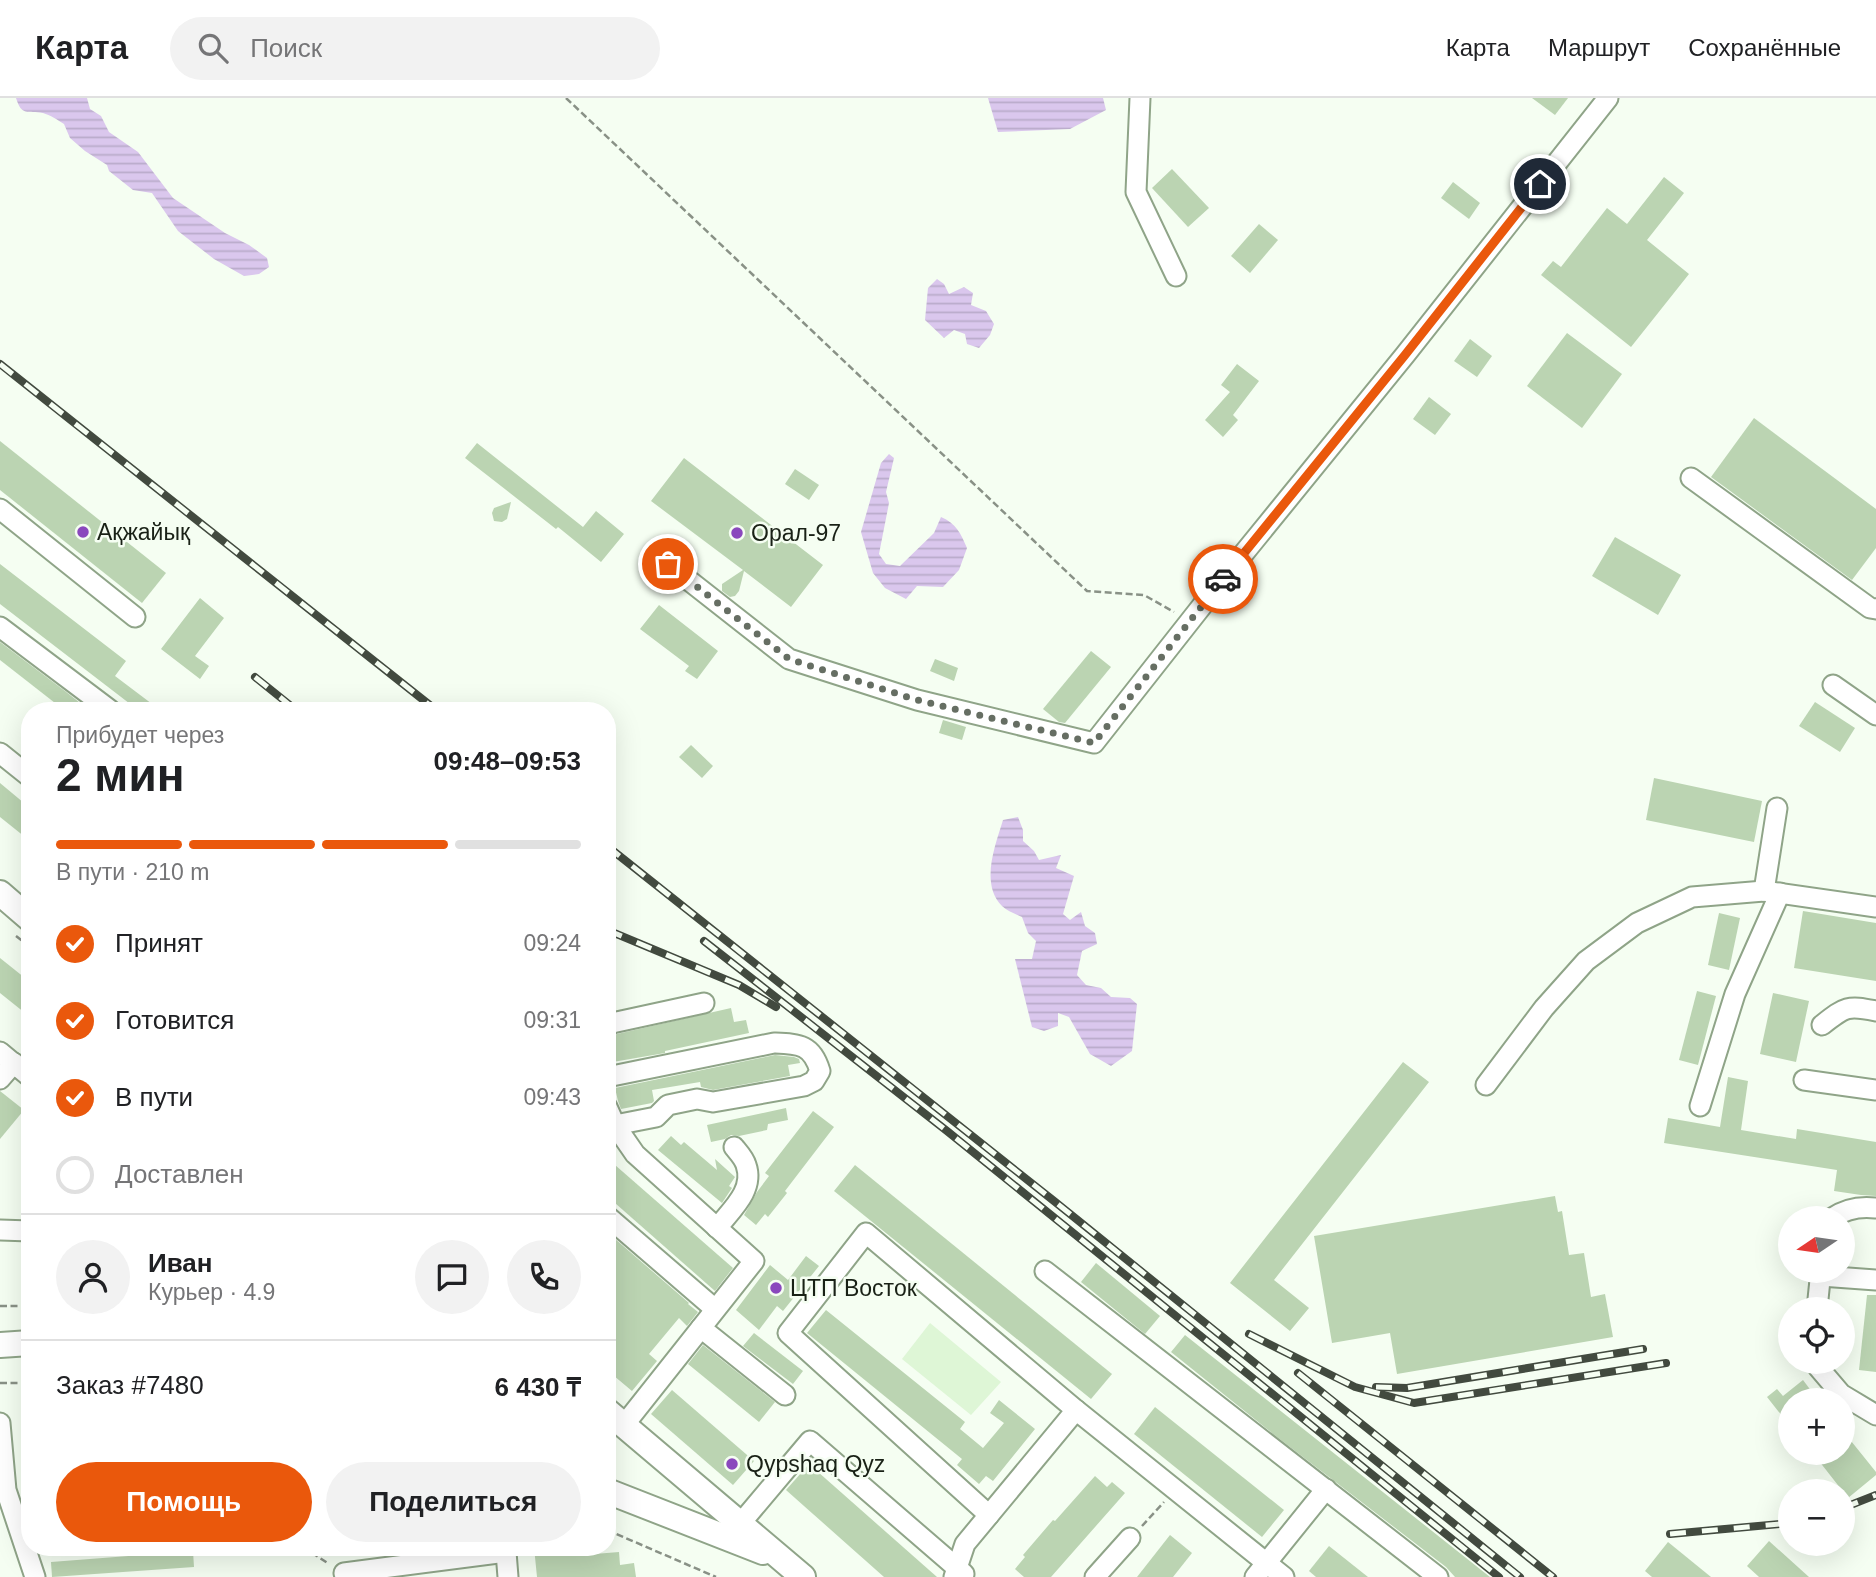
<!DOCTYPE html>
<html lang="ru">
<head>
<meta charset="utf-8">
<style>
	body { margin:0; font-family:Helvetica,sans-serif; background:#f2f2f2; color:#202124; height:100vh; display:flex; flex-direction:column; font-size:26px; white-space:nowrap }
	* { box-sizing:border-box; margin:0 }
	p { font-size:23px; color:#757577 }
	.icon { flex:none; width:38px; height:38px; fill:none; stroke:currentColor; stroke-width:2; stroke-linecap:round; stroke-linejoin:round }
	.map { position:relative; flex:1; overflow:hidden }
	.drawer { position:absolute; left:21px; top:604px; width:595px; height:854px; display:flex; flex-direction:column; background:#fff; border-radius:28px; box-shadow:0 7px 28px #0002 }
	.drawer>* { flex:none }
	.needle { width:46px; rotate:257deg }
	.tools { position:absolute; left:1778px; top:1108px; display:grid; gap:14px }
	.tools a { display:grid; place-items:center; width:77px; height:77px; border-radius:50%; background:#fff; box-shadow:0 7px 28px #0002; font-size:35px }
	.pin { position:absolute; display:grid; place-items:center; width:60px; height:60px; color:#fff; margin:-30px; border:4px solid #fff; border-radius:50%; box-shadow:0 2px 7px #0007 }
	.courier { position:absolute; display:grid; place-items:center; width:70px; height:70px; margin:-35px; border:5px solid #ea580c; border-radius:50%; background:#fff; color:#222; box-shadow:0 2px 9px #0007 }
	.head em { font-style:normal; font-weight:800 }
	.head div { display:flex; flex-direction:column-reverse }
	.head { display:flex; align-items:center; justify-content:space-between; height:119px; padding:0 35px }
	h1 { font-size:46px; font-weight:800; line-height:52px }
	.bar { display:grid; grid-template-columns:repeat(4,1fr); gap:10px 7px; align-content:center; height:84px; padding:0 35px }
	.bar i { height:9px; border-radius:5px; background:#e0e0e0 }
	.bar .active { background:#ea580c }
	.bar p { grid-column:span 4 }
	.line { display:flex; align-items:center; gap:18px; padding:0 35px; border-top:2px solid #e0e0e0 }
	.line div { flex:1 }
	.round { display:grid; place-items:center; flex:none; width:74px; height:74px; border-radius:37px; background:#f2f2f2 }
	ol { padding:0 35px; list-style:none }
	li { display:flex; align-items:center; gap:21px; height:77px }
	li p { margin-inline-start:auto }
	li .icon { padding:7px; border-radius:50%; background:#ea580c; color:#fff; stroke-width:4 }
	li:last-child { color:#757577 }
	li i { width:38px; height:38px; border:4px solid #e0e0e0; border-radius:50% }
	.cta { display:flex; gap:14px; margin-top:auto; padding:14px 35px }
	.cta a { flex:1; height:80px; border-radius:42px; background:#ea580c; color:#fff; font-size:28px; font-weight:800; line-height:80px; text-align:center }
	.cta a+a { background:#f2f2f2; color:#202124 }
	header { display:flex; align-items:center; gap:42px; box-sizing:border-box; height:98px; padding:0 35px; background:#fff; border-bottom:2px solid #e0e0e0 }
	header strong { font-size:33px }
	nav { display:flex; gap:38px; margin-inline-start:auto; font-size:24px }
	.search { width:490px; height:63px; background:#f2f2f2; display:flex; align-items:center; gap:18px; box-sizing:border-box; padding:0 24px; border-radius:38px; color:#757577; font-size:26px }
	.map>svg:first-child { display:block }
</style>
</head>
<body>
<header>
<strong>Карта</strong>
<div class="search"><svg class="icon" aria-label="search" viewBox="0 0 24 24"><circle cx="10" cy="10" r="6"/><path d="M15 15l6 6"/></svg>Поиск</div>
<nav><a>Карта</a><a>Маршрут</a><a>Сохранённые</a></nav>
</header>
<div class="map">
<svg width="1876" height="1479" viewBox="0 0 1876 1479">
	<defs>
		<pattern id="water-rules" width="6" height="5" patternUnits="userSpaceOnUse" patternTransform="scale(1.75)"><rect width="6" height="5" fill="#dac7ed"/><path d="M0 2.5h6" fill="none" stroke="#baabca"/></pattern>
	</defs>
	<rect width="100%" height="100%" fill="#f5fef2"/>
	<!-- pitch -->
	<polygon fill="#def6d6" points="930,1225 1001,1284 971,1317 902,1261"/>
	<!-- water -->
	<g fill="url(#water-rules)">
		<path d="M16 0H87L90 11 101 18 109 34 138 54 173 100 225 135 249 147 267 160 269 169 259 176 244 178 214 161 178 133 152 95 133 92 109 73 107 67 85 53 70 40 64 26C58 22 50 17 43 15 27 12 22 19 16 0Z"/>
		<polygon points="988,0 1103,0 1106,12 1070,31 998,34"/>
		<polygon points="937,181 944,186 949,196 964,189 973,195 971,207 986,213 994,226 990,237 979,250 967,246 965,236 954,232 944,240 925,222 928,190"/>
		<path d="M889 356 894 360 886 394 889 405 879 456 886 466 900 468 934 435 941 419C956 425 961 436 967 450L959 472 943 489 917 488 906 501 885 490 873 475 861 434 881 365Z"/>
		<path d="M1018 719 1023 732V743L1034 753 1039 762 1061 757 1056 770 1074 778 1063 816 1070 822 1081 814 1085 828 1095 835 1097 846 1082 853 1077 877 1086 887 1101 890 1111 899 1130 900 1137 906 1132 953 1111 968 1090 956 1069 919 1058 915V928L1044 933 1032 929 1015 861H1032L1036 843 1028 835 1022 819C1016 816 1007 813 1002 808 980 786 995 748 1003 722Z"/>
	</g>
	<!-- building -->
	<g fill="#bbd4b2">
		<polygon points="1532,0 1568,0 1555,17"/>
		<polygon points="1172,71 1209,110 1188,129 1152,90"/>
		<polygon points="1664,79 1684,95 1647,142 1689,176 1631,249 1541,177 1553,163 1561,169 1607,110 1627,126"/>
		<polygon points="1453,84 1480,105 1469,121 1441,100"/>
		<polygon points="1259,126 1278,142 1250,175 1231,158"/>
		<polygon points="1567,235 1622,276 1582,330 1527,288"/>
		<polygon points="1470,241 1492,258 1477,279 1454,263"/>
		<polygon points="1237,266 1259,283 1233,317 1238,322 1223,339 1205,322 1230,294 1221,287"/>
		<polygon points="1429,299 1451,316 1435,337 1413,321"/>
		<polygon points="1754,320 1876,411 1876,450 1852,482 1711,379"/>
		<polygon points="0,343 166,475 142,505 0,392"/>
		<polygon points="477,345 583,429 596,413 624,436 601,464 558,429 556,431 465,360"/>
		<polygon points="684,360 823,467 791,509 744,473 739,493 735,498 730,499 722,493 722,486 743,472 651,403"/>
		<polygon points="795,371 819,387 809,402 785,386"/>
		<polygon points="511,404 507,421 502,424 494,423 492,415 494,410"/>
		<polygon points="1615,439 1681,477 1658,517 1592,478"/>
		<polygon points="0,466 126,563 115,578 160,612 138,612 0,506"/>
		<polygon points="200,500 224,520 195,558 209,568 200,581 161,551"/>
		<polygon points="659,507 718,553 697,581 685,573 689,568 640,531"/>
		<polygon points="0,544 65,593 89,612 64,612 0,562"/>
		<polygon points="1091,553 1111,569 1065,625 1059,624 1043,611"/>
		<polygon points="935,561 958,570 954,583 930,573"/>
		<polygon points="1815,604 1855,630 1840,654 1799,628"/>
		<polygon points="943,622 966,629 962,642 939,635"/>
		<polygon points="691,647 713,668 702,680 679,659"/>
		<polygon points="1654,680 1762,703 1754,744 1646,722"/>
		<polygon points="0,685 30,710 30,743 0,719"/>
		<polygon points="1803,813 1876,825 1876,883 1794,870"/>
		<polygon points="1719,815 1740,820 1729,872 1708,867"/>
		<polygon points="0,860 30,884 30,919 0,895"/>
		<polygon points="1697,893 1716,898 1698,967 1679,962"/>
		<polygon points="1773,895 1809,903 1796,964 1760,956"/>
		<polygon points="731,910 734,924 746,922 749,935 665,953 665,955 607,965 607,949 611,948 610,941 617,936"/>
		<polygon points="775,957 794,959 799,961 800,965 788,967 790,978 713,992 701,989 700,984 652,992 654,1003 652,1005 621,1011 618,1003 615,990"/>
		<polygon points="1403,964 1429,984 1274,1182 1309,1210 1290,1233 1230,1185"/>
		<polygon points="1728,979 1748,983 1741,1032 1796,1041 1797,1031 1876,1044 1876,1098 1861,1097 1834,1093 1837,1072 1664,1045 1668,1020 1720,1029"/>
		<polygon points="0,993 24,1012 0,1041"/>
		<polygon points="786,1010 788,1022 768,1026 767,1032 739,1038 731,1037 725,1041 711,1044 707,1027"/>
		<polygon points="813,1013 834,1029 785,1093 787,1095 768,1119 765,1116 756,1127 744,1117 757,1094 769,1078 765,1075"/>
		<polygon points="671,1038 681,1047 684,1044 717,1072 715,1061 735,1079 729,1088 732,1090 722,1105 658,1052"/>
		<polygon points="607,1060 733,1170 715,1193 607,1098"/>
		<polygon points="855,1067 1112,1276 1091,1301 834,1093"/>
		<polygon points="1555,1098 1558,1114 1562,1113 1569,1157 1584,1155 1591,1199 1605,1196 1613,1239 1397,1276 1390,1235 1332,1245 1314,1138"/>
		<polygon points="607,1134 689,1205 688,1206 698,1214 687,1228 679,1220 649,1256 657,1263 632,1293 607,1272"/>
		<polygon points="806,1158 819,1168 783,1213 777,1208 759,1232 736,1212 770,1167 788,1182"/>
		<polygon points="1096,1165 1160,1218 1145,1236 1081,1184"/>
		<polygon points="1867,1197 1876,1197 1876,1274 1859,1272"/>
		<polygon points="826,1212 965,1324 960,1331 983,1350 1004,1325 990,1315 999,1302 1035,1331 993,1383 986,1378 979,1386 957,1367 962,1361 807,1235"/>
		<polygon points="754,1235 803,1273 793,1286 743,1248"/>
		<polygon points="1185,1237 1490,1479 1455,1479 1446,1469 1277,1339 1171,1254"/>
		<polygon points="703,1247 775,1304 759,1324 688,1266"/>
		<polygon points="1803,1282 1818,1302 1790,1302 1790,1328 1767,1299 1777,1291 1783,1298"/>
		<polygon points="672,1292 754,1363 733,1387 651,1316"/>
		<polygon points="1155,1309 1284,1412 1262,1439 1134,1336"/>
		<polygon points="1843,1333 1876,1374 1876,1377 1848,1400 1812,1354 1843,1354"/>
		<polygon points="809,1366 937,1479 884,1479 786,1392"/>
		<polygon points="1095,1378 1107,1389 1112,1384 1125,1395 1051,1479 1024,1479 1015,1471 1025,1459 1023,1457 1053,1422 1055,1423"/>
		<polygon points="1170,1437 1192,1455 1173,1479 1137,1479"/>
		<polygon points="1769,1443 1809,1479 1759,1479 1747,1468"/>
		<polygon points="1668,1444 1711,1479 1652,1479 1645,1473"/>
		<polygon points="1329,1448 1368,1479 1316,1479 1309,1473"/>
		<polygon points="534,1449 569,1449 570,1458 619,1454 620,1467 634,1465 636,1479 537,1479"/>
		<polygon points="193,1453 194,1469 52,1479 51,1464"/>
	</g>
	<g fill="none" stroke-linecap="round" stroke-linejoin="round">
		<!-- minor casing -->
		<g stroke="#8fa488" stroke-width="23">
			<g id="minor">
				<polyline points="1140,0 1136,94 1176,178"/>
				<polyline points="1691,380 1870,510 1876,511"/>
				<polyline points="0,411 135,519"/>
				<polyline points="668,466 789,561 917,602 1094,645 1231,471 1405,257 1608,0"/>
				<polyline points="0,529 110,612"/>
				<polyline points="1833,587 1876,617"/>
				<polyline points="0,655 30,679"/>
				<polyline points="1764,793 1777,710"/>
				<path d="M1822 927C1845 909 1847 907 1876 913"/>
				<polyline points="607,929 612,925 704,905"/>
				<polyline points="0,954 30,979"/>
				<path d="M607 979 774 945C799 946 812 946 820 973L814 983 804 988 713 1004 697 1001 668 1007 656 1019 615 1027"/>
				<polyline points="0,981 14,965"/>
				<polyline points="1804,982 1876,992"/>
				<polyline points="1486,987 1544,910 1586,863 1637,825 1692,799 1764,793 1876,809"/>
				<polyline points="1700,1008 1735,896 1780,795"/>
				<polyline points="607,1009 615,1027 635,1056 754,1163 624,1327"/>
				<polyline points="607,1118 715,1211"/>
				<path d="M1832 1120C1845 1111 1860 1108 1876 1110"/>
				<path d="M717 1130C731 1112 755 1092 746 1067 744 1060 738 1054 734 1049"/>
				<polyline points="0,1132 30,1133"/>
				<polyline points="1045,1173 1438,1479"/>
				<polyline points="1821,1178 1876,1182"/>
				<polyline points="1817,1211 1821,1172"/>
				<polyline points="701,1230 785,1297"/>
				<polyline points="1818,1264 1818,1269 1841,1296 1876,1317"/>
				<polyline points="0,1325 6,1392 35,1479"/>
				<polyline points="989,1417 788,1235 866,1135 1076,1312"/>
				<polyline points="740,1426 810,1343 964,1476"/>
				<polyline points="506,1454 508,1479"/>
				<polyline points="344,1475 506,1454 508,1449"/>
				<polyline points="954,1479 965,1446 1076,1312 1284,1479"/>
				<polyline points="1095,1479 1130,1440"/>
				<polyline points="1255,1479 1326,1391"/>
			</g>
		</g>
		<!-- major casing -->
		<g stroke="#8fa488" stroke-width="28">
			<g id="major">
				<polyline points="0,795 30,821"/>
				<polyline points="0,1247 30,1245"/>
				<polyline points="607,1313 803,1479"/>
				<polyline points="607,1393 763,1454"/>
			</g>
		</g>
		<!-- path -->
		<g stroke="#899186" stroke-width="2.5" stroke-dasharray="7 3.5" stroke-linecap="butt">
			<polyline points="566,0 1087,493 1144,497 1174,514"/>
			<polyline points="16,838 30,849"/>
			<polyline points="0,1208 30,1208"/>
			<polyline points="0,1285 30,1285"/>
			<polyline points="1142,1428 1164,1404"/>
			<polyline points="607,1432 716,1479"/>
			<polyline points="303,1449 329,1466"/>
		</g>
		<!-- minor -->
		<use href="#minor" stroke="#fff" stroke-width="19"/>
		<!-- major -->
		<use href="#major" stroke="#fff" stroke-width="24"/>
		<!-- rail casing -->
		<g stroke="#424a3f" stroke-width="8">
			<g id="rail">
				<polyline points="0,266 436,612"/>
				<polyline points="255,579 296,612"/>
				<polyline points="607,748 1054,1103 1520,1479"/>
				<polyline points="607,832 739,887 776,909"/>
				<polyline points="704,843 947,1033 1499,1479"/>
				<polyline points="1249,1236 1355,1289 1414,1305 1666,1265"/>
				<polyline points="1298,1275 1553,1479"/>
				<polyline points="1376,1289 1407,1290 1643,1251"/>
				<polyline points="1843,1410 1876,1397"/>
				<polyline points="1670,1436 1790,1425"/>
			</g>
		</g>
		<!-- rail -->
		<use href="#rail" stroke="#f5fef2" stroke-width="5" stroke-dasharray="16" stroke-linecap="butt"/>
	</g>
	<g fill="none" stroke-linecap="round" stroke-linejoin="round">
		<!-- done -->
		<polyline stroke="#666e63" stroke-width="7" stroke-dasharray="0 12.6" points="668,466 789,561 917,602 1094,645 1223,481"/>
		<!-- route -->
		<polyline stroke="#ea580c" stroke-width="9" points="1223,481 1405,257 1540,86"/>
	</g>
	<!-- markers -->
	<g fill="#8a48bd" stroke="#f5fef2" stroke-width="2.5">
		<circle cx="83" cy="434" r="7"/>
		<circle cx="737" cy="435" r="7"/>
		<circle cx="776" cy="1190" r="7"/>
		<circle cx="732" cy="1366" r="7"/>
	</g>
	<g text-anchor="middle" stroke-width="5" stroke-linejoin="round" paint-order="stroke">
		<!-- poi labels -->
		<g font-size="23" fill="#192116" stroke="#f5fef2" text-anchor="start">
			<text x="97" y="442">Ақжайық</text>
			<text x="751" y="443">Орал-97</text>
			<text x="790" y="1198">ЦТП Восток</text>
			<text x="746" y="1374">Qypshaq Qyz</text>
		</g>
	</g>
</svg>
<div class="tools">
<a><svg class="needle" viewBox="-14 -14 28 28"><path d="M0-13l5 13h-10z" fill="#e53935"/><path d="M0 13l5-13h-10z" fill="#757577"/></svg></a>
<a><svg class="icon" aria-label="locate" viewBox="0 0 24 24"><circle cx="12" cy="12" r="6"/><path d="M12 2v4M12 18v4M2 12h4M18 12h4"/></svg></a>
<a>+</a>
<a>−</a>
</div>
<div class="pin" style="left:668px;top:466px;background:#ea580c"><svg class="icon" aria-label="bag" viewBox="0 0 24 24"><path d="M5 8h14l-1 12H6zM9 8a3 3 0 0 1 6 0"/></svg></div>
<div class="pin" style="left:1540px;top:86px;background:#1f2937"><svg class="icon" aria-label="home" viewBox="0 0 24 24"><path d="M3 11l9-7 9 7M6 9v11h12V9"/></svg></div>
<div class="courier" style="left:1223px;top:481px"><svg class="icon" aria-label="car" viewBox="0 0 24 24"><path d="M5 17H2v-5l4-1 3-4h7l3 4 3 1v5h-3M9 17h6M6 11h13"/><circle cx="7" cy="17" r="2"/><circle cx="17" cy="17" r="2"/></svg></div>
<section class="drawer">
<div class="head"><div><h1>2 мин</h1><p>Прибудет через</p></div><em>09:48–09:53</em></div>
<div class="bar"><i class="active"></i><i class="active"></i><i class="active"></i><i></i><p>В пути · 210 m</p></div>
<ol>
<li><svg class="icon" aria-label="check" viewBox="0 0 24 24"><path d="M5 12l5 5 9-10"/></svg>Принят<p>09:24</p></li>
<li><svg class="icon" aria-label="check" viewBox="0 0 24 24"><path d="M5 12l5 5 9-10"/></svg>Готовится<p>09:31</p></li>
<li><svg class="icon" aria-label="check" viewBox="0 0 24 24"><path d="M5 12l5 5 9-10"/></svg>В пути<p>09:43</p></li>
<li><i></i>Доставлен</li>
</ol>
<div class="line" style="height:126px"><a class="round"><svg class="icon" aria-label="person" viewBox="0 0 24 24"><circle cx="12" cy="8" r="4"/><path d="M4 21q1-7 8-7t8 7"/></svg></a><div><b>Иван</b><p>Курьер · 4.9</p></div><a class="round"><svg class="icon" aria-label="chat" viewBox="0 0 24 24"><path d="M4 5h16v11H9l-5 4z"/></svg></a><a class="round"><svg class="icon" aria-label="phone" viewBox="0 0 24 24"><path d="M5 4h4l2 5-3 2q2 4 5 5l2-3 5 2v4C11 20 4 13 5 4z"/></svg></a></div>
<div class="line" style="height:91px"><div>Заказ #7480</div><b>6 430 ₸</b></div>
<div class="cta"><a>Помощь</a><a>Поделиться</a></div>
</section>
</div>
</body>
</html>
